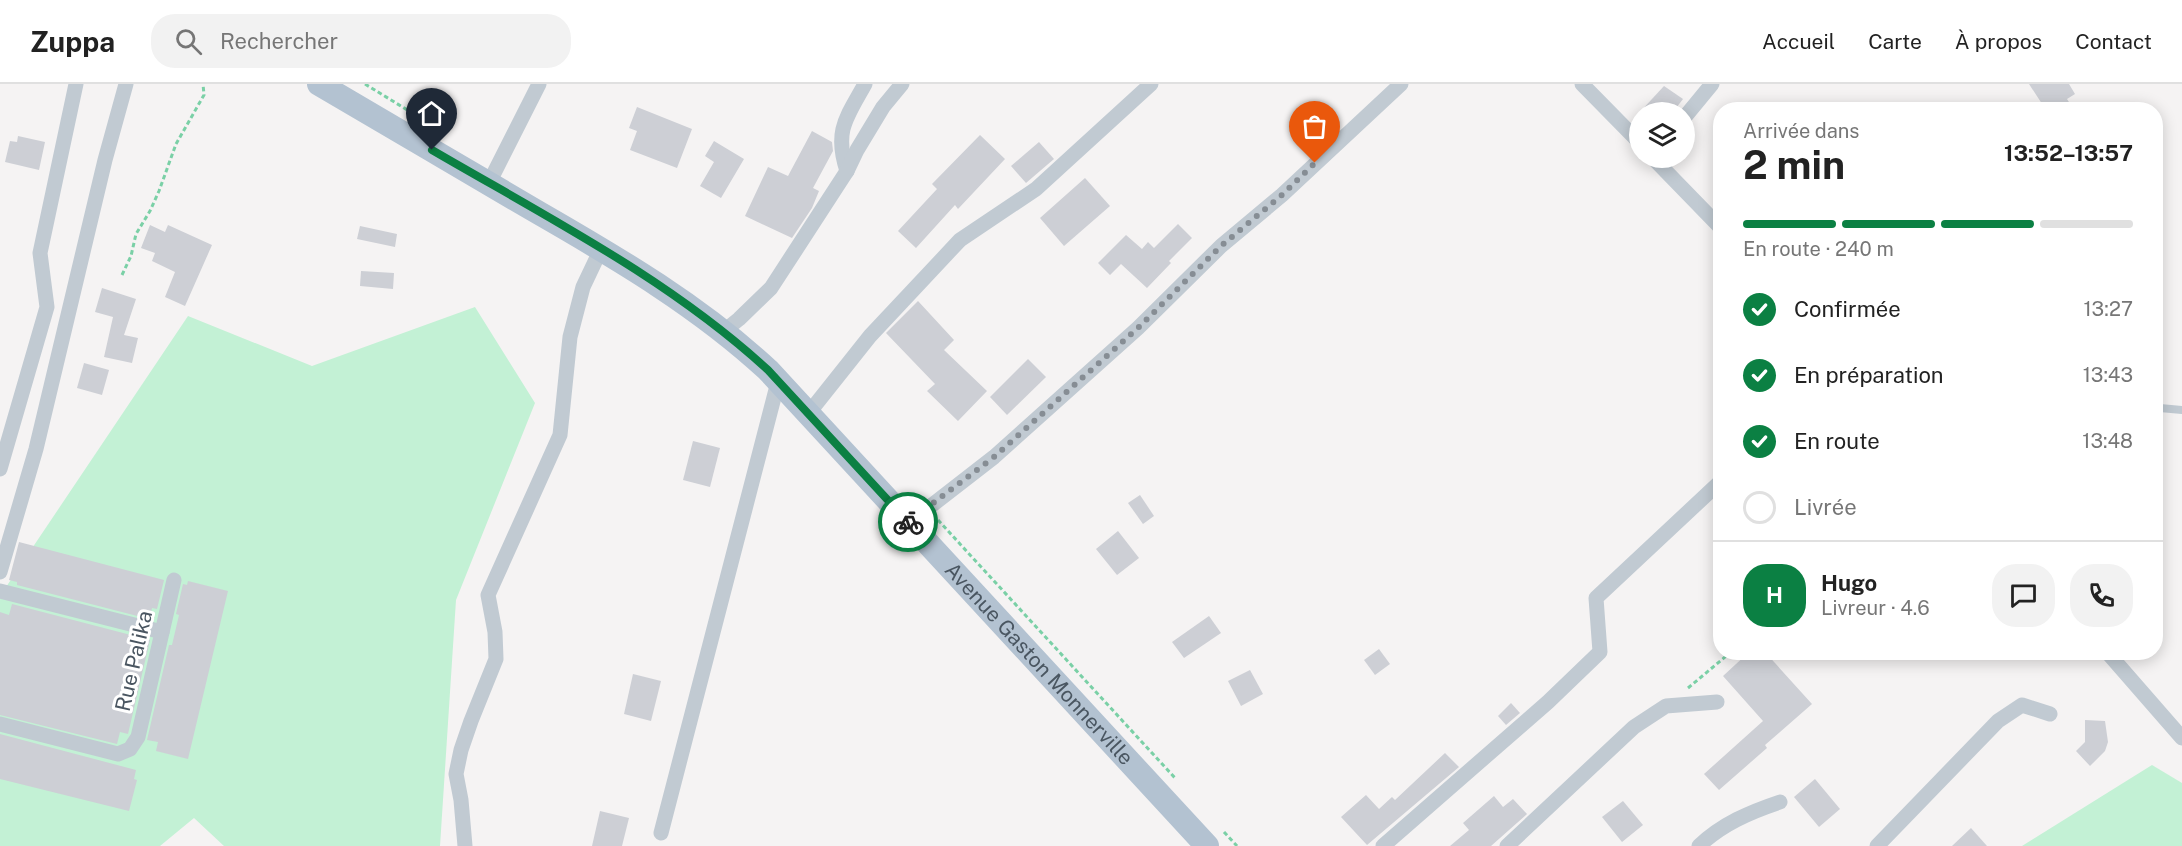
<!DOCTYPE html>
<html lang="fr">
<head>
<meta charset="utf-8">
<style>
	body { margin:0; font-family:"Public Sans",sans-serif; background:#f2f2f2; color:#222; height:100vh; display:flex; flex-direction:column; font-size:22px; white-space:nowrap }
	* { box-sizing:border-box; margin:0 }
	p { font-size:20px; color:#767676 }
	.icon { flex:none; width:33px; height:33px; fill:none; stroke:currentColor; stroke-width:2; stroke-linecap:round; stroke-linejoin:round }
	.map { position:relative; flex:1; overflow:hidden }
	.details { position:absolute; left:1713px; top:18px; width:450px; height:558px; display:flex; flex-direction:column; background:#fff; border-radius:24px; box-shadow:0 3px 15px #0003 }
	.details>* { flex:none }
	.controls { position:absolute; left:1629px; top:18px; display:grid; gap:12px }
	.controls a { display:grid; place-items:center; width:66px; height:66px; border-radius:50%; background:#fff; box-shadow:0 3px 15px #0003; font-size:30px }
	.pin { position:absolute; display:grid; place-items:center; width:51px; height:51px; color:#fff; margin:-62px -26px; border-radius:50% 50% 50% 0; rotate:-45deg; box-shadow:0 0 6px #0007 }
	.pin .icon { rotate:45deg }
	.courier { position:absolute; display:grid; place-items:center; width:60px; height:60px; margin:-30px; border:4px solid #0b8043; border-radius:50%; background:#fff; color:#222; box-shadow:0 2px 8px #0007 }
	.headline em { font-style:normal; font-weight:700 }
	.headline div { display:flex; flex-direction:column-reverse }
	.headline { display:flex; align-items:center; justify-content:space-between; height:102px; padding:0 30px }
	h1 { font-size:39px; font-weight:700; line-height:45px }
	.bar { display:grid; grid-template-columns:repeat(4,1fr); gap:9px 6px; align-content:center; height:72px; padding:0 30px }
	.bar i { height:8px; border-radius:4px; background:#e0e0e0 }
	.bar .active { background:#0b8043 }
	.bar p { grid-column:span 4 }
	.line { display:flex; align-items:center; gap:15px; padding:0 30px; border-top:2px solid #e0e0e0 }
	.line div { flex:1 }
	.round { display:grid; place-items:center; flex:none; width:63px; height:63px; border-radius:24px; background:#f2f2f2 }
	ol { padding:0 30px; list-style:none }
	li { display:flex; align-items:center; gap:18px; height:66px }
	li p { margin-inline-start:auto }
	li .icon { padding:6px; border-radius:50%; background:#0b8043; color:#fff; stroke-width:4 }
	li:last-child { color:#767676 }
	li i { width:33px; height:33px; border:3px solid #e0e0e0; border-radius:50% }
	header { display:flex; align-items:center; gap:36px; box-sizing:border-box; height:84px; padding:0 30px; background:#fff; border-bottom:2px solid #e0e0e0 }
	header strong { font-size:28px }
	nav { display:flex; gap:33px; margin-inline-start:auto; font-size:21px }
	.search { width:420px; height:54px; background:#f2f2f2; display:flex; align-items:center; gap:15px; box-sizing:border-box; padding:0 21px; border-radius:24px; color:#767676; font-size:22px }
	.map>svg:first-child { display:block }
</style>
</head>
<body>
<header>
<strong>Zuppa</strong>
<div class="search"><svg class="icon" aria-label="search" viewBox="0 0 24 24"><circle cx="10" cy="10" r="6"/><path d="M15 15l6 6"/></svg>Rechercher</div>
<nav><a>Accueil</a><a>Carte</a><a>À propos</a><a>Contact</a></nav>
</header>
<div class="map">
<svg width="2182" height="762" viewBox="0 0 2182 762">
	<rect width="100%" height="100%" fill="#f5f3f3"/>
	<!-- green -->
	<g fill="#c3f1d5">
		<polygon points="475,223 535,319 456,516 440,762 224,762 194,734 160,762 0,762 0,512 188,232 312,282"/>
		<polygon points="2152,681 2182,699 2182,762 2022,762"/>
	</g>
	<!-- building -->
	<g fill="#cdcfd5">
		<polygon points="2029,0 2069,0 2075,10 2067,15 2074,26 2046,26"/>
		<polygon points="1664,2 1683,15 1673,28 1640,28"/>
		<polygon points="637,23 692,45 677,84 630,66 637,47 629,44"/>
		<polygon points="812,47 832,58 833,67 813,104 819,107 812,124 792,154 745,132 768,83 788,92"/>
		<polygon points="980,51 1005,75 958,125 955,121 916,164 898,147 937,105 932,100"/>
		<polygon points="18,52 45,58 39,86 5,78 10,57 17,58"/>
		<polygon points="714,57 744,75 721,114 700,102 714,78 705,72"/>
		<polygon points="1039,58 1054,75 1026,99 1011,82"/>
		<polygon points="1085,94 1110,122 1064,162 1040,134"/>
		<polygon points="1178,140 1192,154 1169,177 1171,179 1147,204 1121,180 1110,191 1098,179 1126,151 1142,165 1148,158 1154,164"/>
		<polygon points="150,141 165,148 168,141 212,161 185,222 165,213 175,188 152,177 155,169 141,164"/>
		<polygon points="360,142 397,150 395,163 357,155"/>
		<polygon points="361,187 394,189 393,205 360,202"/>
		<polygon points="102,204 136,215 124,251 138,254 132,279 104,273 113,233 95,228"/>
		<polygon points="918,217 954,256 944,266 987,307 958,337 927,307 935,300 886,249"/>
		<polygon points="1028,275 1046,293 1007,331 990,313"/>
		<polygon points="84,279 109,286 102,311 77,304"/>
		<polygon points="693,357 720,364 710,403 683,396"/>
		<polygon points="1140,411 1154,432 1143,440 1128,419"/>
		<polygon points="1118,447 1139,474 1117,491 1096,465"/>
		<polygon points="19,458 164,496 157,525 152,524 149,535 17,501 17,498 9,496"/>
		<polygon points="188,497 228,507 188,675 156,667 158,658 147,656 169,561 172,561 179,531 176,530 183,500 187,501"/>
		<polygon points="12,520 150,556 128,650 120,648 117,660 0,631 0,528 9,531"/>
		<polygon points="1209,532 1221,549 1184,574 1172,558"/>
		<polygon points="1379,565 1390,580 1375,591 1364,576"/>
		<polygon points="1749,568 1765,568 1812,620 1765,661 1767,664 1719,706 1704,690 1763,637 1723,592"/>
		<polygon points="1250,586 1263,610 1241,622 1228,597"/>
		<polygon points="633,590 661,597 651,637 624,630"/>
		<polygon points="1511,619 1520,629 1506,641 1498,632"/>
		<polygon points="2085,636 2105,637 2108,658 2105,667 2090,682 2076,667 2085,658"/>
		<polygon points="0,650 136,686 134,695 137,696 129,727 0,695"/>
		<polygon points="1445,669 1459,683 1367,761 1341,733 1366,711 1379,725 1392,713 1395,716"/>
		<polygon points="1815,695 1840,725 1819,743 1794,713"/>
		<polygon points="1494,712 1503,723 1513,715 1527,730 1491,762 1450,762 1469,746 1463,739"/>
		<polygon points="1623,717 1643,741 1622,758 1602,733"/>
		<polygon points="600,727 629,734 622,762 592,762"/>
		<polygon points="1971,744 1987,762 1952,762"/>
	</g>
	<g fill="none" stroke-linecap="round" stroke-linejoin="round">
		<!-- path -->
		<g stroke="#7ad0a6" stroke-width="3" stroke-dasharray="4.5 3" stroke-linecap="butt">
			<polyline points="365,0 440,46"/>
			<polyline points="122,191 131,172 136,150 150,127 159,107 176,60 204,11 203,0"/>
			<polyline points="938,436 1175,694"/>
			<polyline points="1688,604 1731,568"/>
			<polyline points="1224,748 1237,762"/>
		</g>
		<!-- lane -->
		<polyline stroke="#c1cad2" stroke-width="8" points="2156,326 2160,324 2182,326"/>
		<!-- street -->
		<g stroke="#c1cad2" stroke-width="15">
			<polyline points="1582,0 1640,59"/>
			<polyline points="1684,34 1712,0"/>
			<polyline points="1653,74 1720,143"/>
			<path d="M847 87C834 47 846 34 865 0"/>
			<polyline points="489,99 539,0"/>
			<polyline points="723,248 739,235 771,204 847,87 857,66 883,23 902,0"/>
			<polyline points="808,330 870,252 960,156 1036,105 1151,0"/>
			<polyline points="0,385 47,223 40,169 76,0"/>
			<polyline points="909,439 994,373 1138,244 1221,162 1282,111 1401,0"/>
			<polyline points="0,488 36,365 105,76 126,0"/>
			<polyline points="0,507 162,548"/>
			<polyline points="2107,568 2182,654"/>
			<polyline points="0,640 118,670 130,665 138,653 174,496"/>
			<polyline points="661,749 778,298"/>
			<polyline points="465,762 461,716 456,690 461,666 471,637 496,575 495,548 488,511 560,351 570,253 583,203 601,165"/>
			<polyline points="1383,762 1548,618 1600,568 1596,514 1720,398"/>
			<polyline points="1507,762 1634,643 1666,622 1717,618"/>
			<path d="M1699 762C1722 740 1750 728 1780 718"/>
			<polyline points="1877,762 1998,637 2022,621 2050,630"/>
		</g>
		<!-- primary -->
		<path stroke="#b3c2d1" stroke-width="24" id="s1" d="M319 0C392 43 466 86 539 129 619 175 700 223 768 286L1207 762"/>
	</g>
	<g fill="none" stroke-linecap="round" stroke-linejoin="round">
		<!-- done -->
		<polyline stroke="#868d94" stroke-width="6" stroke-dasharray="0 10.8" points="908,438 994,373 1138,244 1221,162 1282,111 1315,79"/>
		<!-- route -->
		<path stroke="#0b8043" stroke-width="8" d="M432 66C547 133 669 195 768 286L908 438"/>
	</g>
	<g text-anchor="middle" stroke-width="6" stroke-linejoin="round" paint-order="stroke">
		<!-- street labels -->
		<g font-size="21" fill="#4a5661" stroke="#fff">
			<text transform="translate(134 577) rotate(-77)" y="7">Rue Palika</text>
			<text dy="7" stroke="none"><textPath href="#s1" startOffset="933">Avenue Gaston Monnerville</textPath></text>
		</g>
	</g>
</svg>
<div class="controls">
<a><svg class="icon" aria-label="layers" viewBox="0 0 24 24"><path d="M12 4l9 5-9 5-9-5zM3 14l9 5 9-5"/></svg></a>
</div>
<div class="pin" style="left:1315px;top:79px;background:#ea580c"><svg class="icon" aria-label="bag" viewBox="0 0 24 24"><path d="M5 8h14l-1 12H6zM9 8a3 3 0 0 1 6 0"/></svg></div>
<div class="pin" style="left:432px;top:66px;background:#1f2937"><svg class="icon" aria-label="home" viewBox="0 0 24 24"><path d="M3 11l9-7 9 7M6 9v11h12V9"/></svg></div>
<div class="courier" style="left:908px;top:438px"><svg class="icon" aria-label="bike" viewBox="0 0 24 24"><circle cx="6" cy="16" r="4"/><circle cx="18" cy="16" r="4"/><path d="M6 16l4-8h5l3 8M10 8l3 8H6M13 5h3"/></svg></div>
<section class="details">
<div class="headline"><div><h1>2 min</h1><p>Arrivée dans</p></div><em>13:52–13:57</em></div>
<div class="bar"><i class="active"></i><i class="active"></i><i class="active"></i><i></i><p>En route · 240 m</p></div>
<ol>
<li><svg class="icon" aria-label="check" viewBox="0 0 24 24"><path d="M5 12l5 5 9-10"/></svg>Confirmée<p>13:27</p></li>
<li><svg class="icon" aria-label="check" viewBox="0 0 24 24"><path d="M5 12l5 5 9-10"/></svg>En préparation<p>13:43</p></li>
<li><svg class="icon" aria-label="check" viewBox="0 0 24 24"><path d="M5 12l5 5 9-10"/></svg>En route<p>13:48</p></li>
<li><i></i>Livrée</li>
</ol>
<div class="line" style="height:108px"><b class="round" style="background:#0b8043;color:#fff">H</b><div><b>Hugo</b><p>Livreur · 4.6</p></div><a class="round"><svg class="icon" aria-label="chat" viewBox="0 0 24 24"><path d="M4 5h16v11H9l-5 4z"/></svg></a><a class="round"><svg class="icon" aria-label="phone" viewBox="0 0 24 24"><path d="M5 4h4l2 5-3 2q2 4 5 5l2-3 5 2v4C11 20 4 13 5 4z"/></svg></a></div>
</section>
</div>
</body>
</html>
